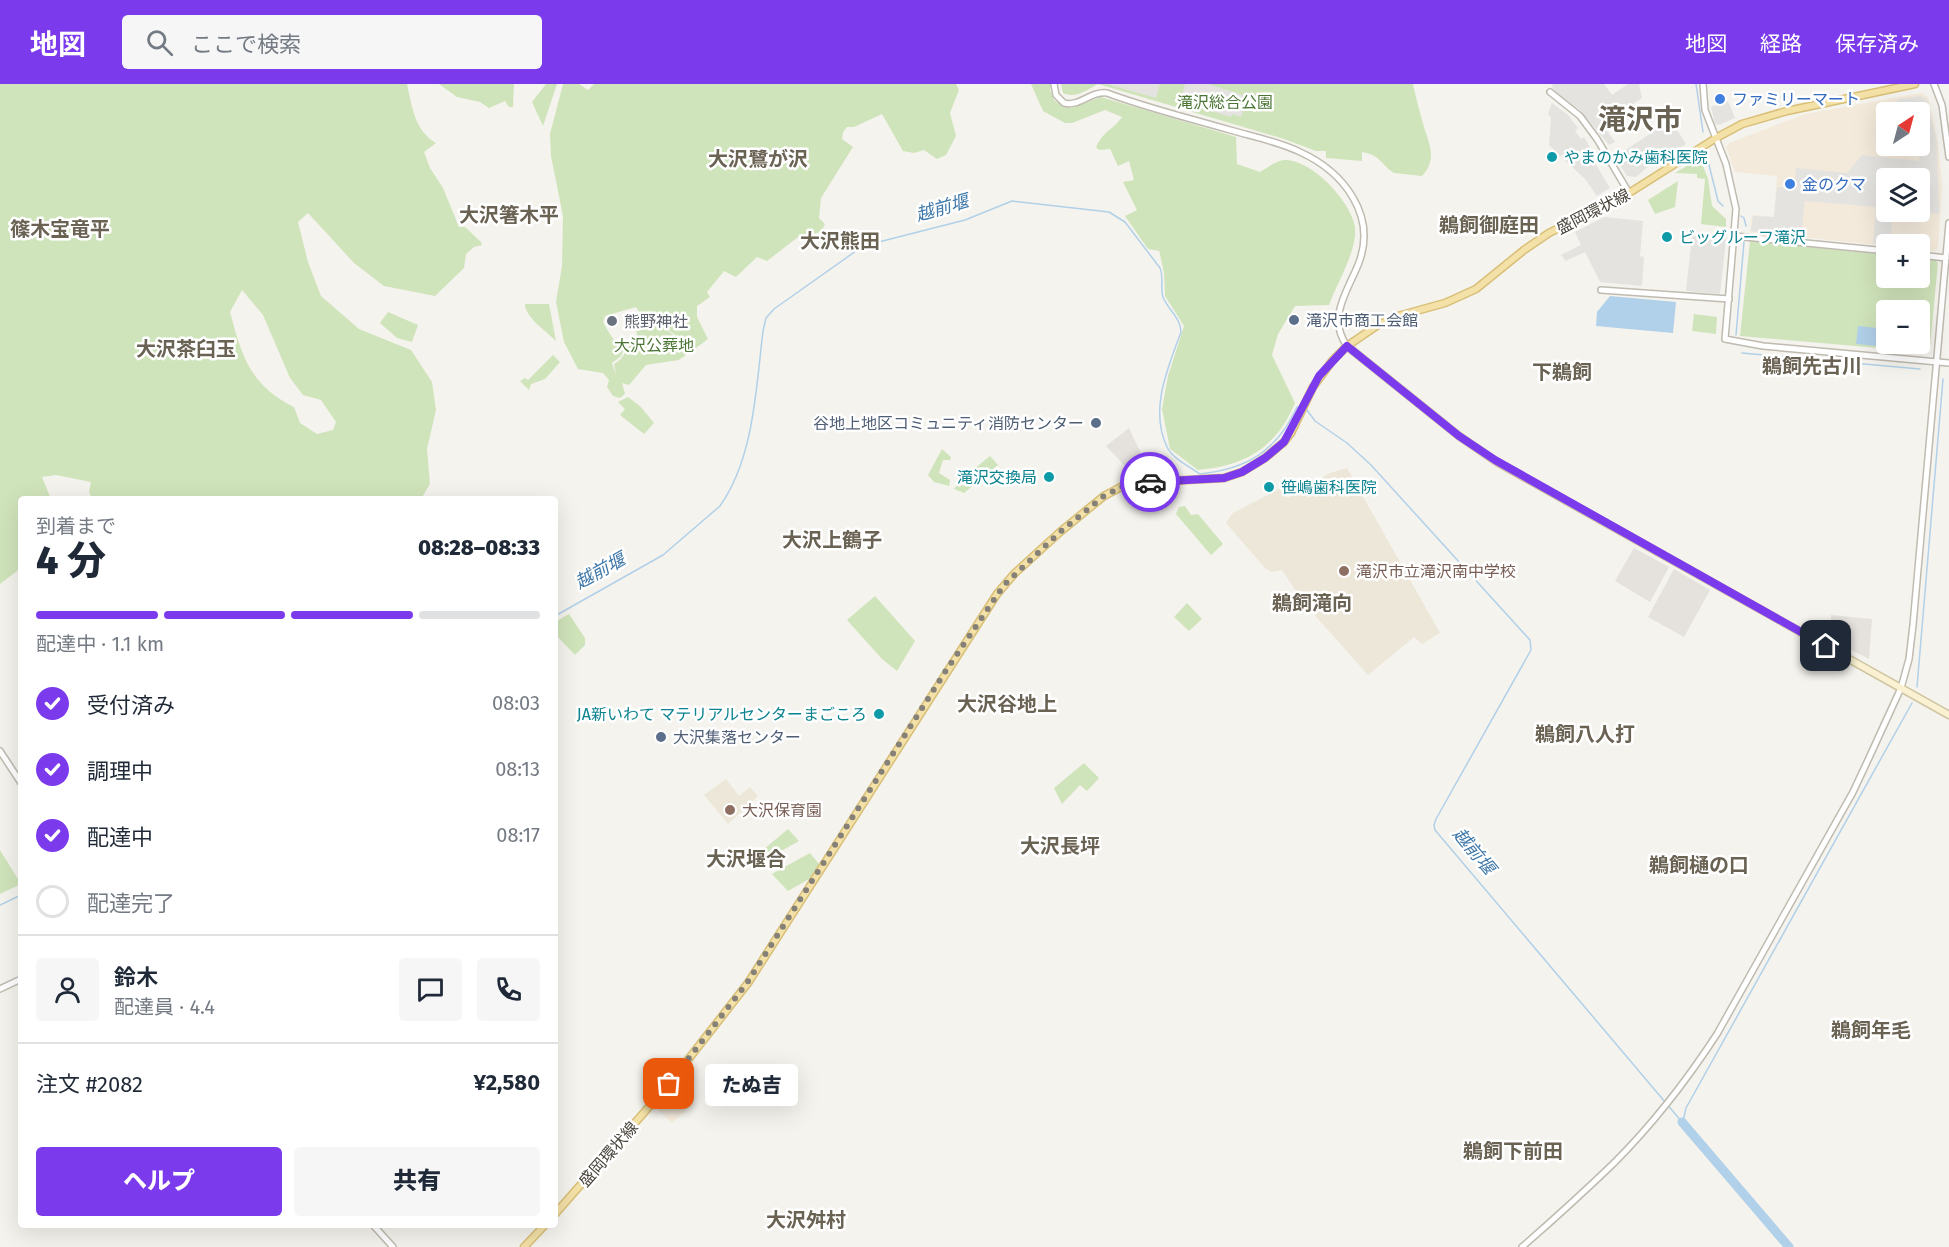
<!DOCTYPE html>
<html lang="ja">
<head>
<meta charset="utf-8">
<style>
	body { margin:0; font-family:"Fira Sans","Noto Sans JP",sans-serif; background:#f6f6f7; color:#1f2937; height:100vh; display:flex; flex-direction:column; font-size:22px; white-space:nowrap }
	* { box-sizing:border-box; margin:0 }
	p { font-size:20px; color:#747a83 }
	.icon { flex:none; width:33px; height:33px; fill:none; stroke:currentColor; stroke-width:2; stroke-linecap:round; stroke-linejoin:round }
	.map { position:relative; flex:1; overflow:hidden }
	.side { position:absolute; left:18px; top:412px; width:540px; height:732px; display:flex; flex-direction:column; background:#fff; border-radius:6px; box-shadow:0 6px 24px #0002 }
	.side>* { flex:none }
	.needle { width:39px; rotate:36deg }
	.fabs { position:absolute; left:1876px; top:18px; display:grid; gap:12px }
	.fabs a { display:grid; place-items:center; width:54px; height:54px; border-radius:6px; background:#fff; box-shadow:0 6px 24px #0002; font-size:30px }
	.pin { position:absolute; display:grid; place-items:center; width:51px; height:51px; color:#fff; margin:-26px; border-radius:12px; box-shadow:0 3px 9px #0006 }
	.courier { position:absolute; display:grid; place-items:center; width:60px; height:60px; margin:-30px; border:4px solid #7c3aed; border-radius:50%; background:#fff; color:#222; box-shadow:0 2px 8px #0007 }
	.bubble { position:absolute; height:42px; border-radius:6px; background:#fff; box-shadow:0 6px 24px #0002; font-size:20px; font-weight:800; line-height:42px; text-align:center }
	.summary em { font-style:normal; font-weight:800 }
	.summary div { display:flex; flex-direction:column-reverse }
	.summary { display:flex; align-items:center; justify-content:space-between; height:102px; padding:0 18px }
	h1 { font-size:39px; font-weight:800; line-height:45px }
	.bar { display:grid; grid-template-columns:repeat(4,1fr); gap:9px 6px; align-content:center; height:72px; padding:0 18px }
	.bar i { height:8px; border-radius:4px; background:#e0e1e3 }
	.bar .current { background:#7c3aed }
	.bar p { grid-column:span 4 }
	.line { display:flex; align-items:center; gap:15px; padding:0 18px; border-top:2px solid #e0e1e3 }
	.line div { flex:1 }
	.round { display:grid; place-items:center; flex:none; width:63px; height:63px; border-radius:6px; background:#f6f6f7 }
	ol { padding:0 18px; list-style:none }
	li { display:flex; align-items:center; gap:18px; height:66px }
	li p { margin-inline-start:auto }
	li .icon { padding:6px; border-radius:50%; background:#7c3aed; color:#fff; stroke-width:4 }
	li:last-child { color:#747a83 }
	li i { width:33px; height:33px; border:3px solid #e0e1e3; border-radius:50% }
	.primary-button { display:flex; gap:12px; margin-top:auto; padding:12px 18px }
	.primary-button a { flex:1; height:69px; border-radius:6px; background:#7c3aed; color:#fff; font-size:24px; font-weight:800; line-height:69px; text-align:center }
	.primary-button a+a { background:#f6f6f7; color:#1f2937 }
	header { display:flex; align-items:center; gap:36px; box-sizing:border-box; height:84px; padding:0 30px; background:#7c3aed; color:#fff }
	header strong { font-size:28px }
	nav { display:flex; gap:33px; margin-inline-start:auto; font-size:21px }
	.search { width:420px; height:54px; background:#f6f6f7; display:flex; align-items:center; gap:15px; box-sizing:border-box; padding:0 21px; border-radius:6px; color:#747a83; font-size:22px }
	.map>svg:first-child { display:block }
</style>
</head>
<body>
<header>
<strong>地図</strong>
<div class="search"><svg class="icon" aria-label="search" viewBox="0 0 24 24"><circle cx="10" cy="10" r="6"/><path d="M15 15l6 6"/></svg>ここで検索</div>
<nav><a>地図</a><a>経路</a><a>保存済み</a></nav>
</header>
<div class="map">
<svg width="1949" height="1163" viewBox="0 0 1949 1163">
	<rect width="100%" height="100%" fill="#f5f3ed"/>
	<!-- commercial -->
	<g fill="#f3eadb" fill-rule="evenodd">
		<path d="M1922 9 1928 13 1938 58 1942 102 1938 164 1934 167 1920 165V160L1887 162 1750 148 1752 131 1774 133 1777 92 1735 88 1726 63 1729 59 1805 30ZM1887 28H1920V62H1887ZM1887 94H1920V128H1887Z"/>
		<polygon points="673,1003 693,1020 672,1039 656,1024"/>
	</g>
	<!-- industrial -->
	<g fill="#e5e2de">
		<polygon points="1129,344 1143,374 1124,381 1106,362"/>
		<polygon points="1634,464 1669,483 1650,518 1615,497"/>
		<polygon points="1674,485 1710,506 1684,553 1648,533"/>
		<polygon points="1831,531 1872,535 1869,575 1830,555"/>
	</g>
	<!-- education -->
	<g fill="#ece7d9">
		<polygon points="1347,384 1440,549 1422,560 1414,553 1368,591 1303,518 1282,486 1272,488 1265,484 1226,439 1233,429 1281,404 1288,414 1330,389"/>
		<polygon points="726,695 739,712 750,703 758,712 728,740 704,711"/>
	</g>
	<!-- green -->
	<g fill="#d0e4bb" fill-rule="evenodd">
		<path d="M0 0H407C412 23 415 47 436 59L424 68 430 84 443 104 459 143H465L481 158 482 161 474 163 466 170 464 184 435 212 384 202 354 179 308 129 298 138 308 178 321 212 359 245 411 266 432 298 436 326 427 365 430 400 421 415H92L89 408 91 398 56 391 42 393 51 415 21 416V484L0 500ZM242 206 263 231 290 294 303 311 321 316 336 338 333 346 317 350 300 339 294 323C250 301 242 273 230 228Z"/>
		<polygon points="439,0 514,0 513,23 509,23 505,17 489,24 480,18 457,13"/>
		<polygon points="546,0 557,0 543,42 532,18"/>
		<path d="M563 0H579L588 6 594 0H956L959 6 950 29 956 52 946 71 937 75 924 66 914 69 903 67 882 30 854 43H847L843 48 842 55 853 63 821 114 819 134 825 140 821 148 798 153 767 177 757 173 736 193 724 187 707 208 710 213 697 222V233L708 255 688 270 675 251 661 240 674 252 687 270 679 276 646 281 629 301 622 299 625 310 620 314 613 312 607 303 609 296 603 289 578 285 564 258 556 218 562 182 563 132 551 72 550 50ZM636 223 650 242 636 245 637 251C628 260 625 275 614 280L616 291 612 279 621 272 624 265C614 258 609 249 603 238L605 232Z"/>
		<path d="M1031 0H1051L1050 6 1054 16 1063 22 1071 24 1101 13 1236 53 1237 80 1260 88C1267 84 1277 76 1285 76 1312 76 1351 117 1355 143 1358 165 1337 199 1329 221L1295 222 1278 250 1272 271 1295 319C1276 364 1245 382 1198 386L1170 365 1162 325 1168 292 1184 242 1165 212 1164 189 1158 161 1159 167 1148 165 1125 132 1137 126 1123 98 1134 96 1129 77 1118 82 1110 65 1099 66 1096 63C1105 45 1112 47 1122 33L1105 26 1072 39H1065L1043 27Z"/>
		<path d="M1061 0H1413C1416 14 1420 29 1424 43 1430 62 1437 76 1422 92L1394 89C1380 80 1381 71 1362 68V77L1326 74V67H1316L1284 55 1098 0C1087 6 1075 15 1063 9Z"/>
		<polygon points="1700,74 1708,95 1712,122 1726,135 1726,143 1701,140 1705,95 1697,94 1697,90 1675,89"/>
		<polygon points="1678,97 1675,123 1655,130 1648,116"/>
		<path d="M1750 157 1887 171V194H1920V174L1935 176 1938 179 1930 262 1924 268 1740 252ZM1887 226H1920V260H1887Z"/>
		<path d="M525 220H549L556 257C547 248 524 232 525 220Z"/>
		<polygon points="388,228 418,241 412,258 397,254 380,239"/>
		<polygon points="1694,230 1717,233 1716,250 1692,247"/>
		<polygon points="553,271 560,278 545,295 531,300 529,306 520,297 525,294 528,296"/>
		<polygon points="628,313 641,323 654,339 644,350 620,331 625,325 618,318"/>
		<polygon points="942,365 951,373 950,376 943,376 939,389 950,396 949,402 934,398 928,391"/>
		<polygon points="990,372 998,381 964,409 954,405 958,400 966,402 974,385"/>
		<polygon points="1185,422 1191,431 1198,430 1223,460 1211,471 1176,430 1179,423"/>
		<polygon points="875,512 915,557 897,587 882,575 847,536"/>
		<polygon points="1187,519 1202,535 1189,547 1174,533"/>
		<polygon points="569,530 585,554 585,561 575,571 555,550 555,538"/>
		<polygon points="1084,679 1099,694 1087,707 1080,701 1062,720 1054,704"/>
		<polygon points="788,745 799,757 763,777 757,771"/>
		<polygon points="0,766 21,800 0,810"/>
		<polygon points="810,769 819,780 811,794 788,807 772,790"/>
	</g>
	<!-- parking -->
	<g fill="#e4e3e0">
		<polygon points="1107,0 1160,0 1156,14"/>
		<polygon points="1185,0 1208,0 1242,11 1241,15 1245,21 1241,33 1232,30 1231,33 1180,18"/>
		<polygon points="1552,0 1604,0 1612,11 1628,0 1639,0 1642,14 1610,35 1613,40 1606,45 1615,58 1609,61 1578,24 1575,25 1553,7"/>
		<polygon points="1920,12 1927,16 1937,59 1939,130 1916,128 1920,128 1920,94 1887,94 1887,128 1893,128 1890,160 1873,160 1876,123 1805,117 1801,152 1751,147 1753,132 1774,133 1777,103 1794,105 1796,84 1847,89 1862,71 1919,77 1924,37 1920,36 1920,28 1897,28 1897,16"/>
		<polygon points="1728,17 1735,34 1719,41 1715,40 1711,23"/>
		<polygon points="1552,19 1568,31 1578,44 1575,47 1581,55 1584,53 1598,77 1595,79 1610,104 1597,112 1585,95 1549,61 1551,33 1548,30"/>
		<polygon points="1671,36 1686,60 1651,80 1636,93 1627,92 1615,73"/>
		<polygon points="1604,133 1643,137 1640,172 1644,173 1642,202 1600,198 1585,168 1566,177 1561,171 1581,161 1575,148"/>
		<polygon points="1692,151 1726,155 1720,210 1686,207"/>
	</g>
	<!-- water -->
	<g fill="#b1d0e9">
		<polygon points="1610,212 1676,218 1673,249 1596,242 1597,228"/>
		<polygon points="1858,242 1887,245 1887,260 1906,260 1906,265 1856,260"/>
	</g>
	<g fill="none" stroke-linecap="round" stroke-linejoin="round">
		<!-- stream -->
		<g stroke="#b1d0e9" stroke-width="1.5">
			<polyline points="1696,0 1703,48"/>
			<polyline points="1707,73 1718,117 1723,122"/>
			<polyline points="1741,132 1744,134 1746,142"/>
			<polyline points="1736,251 1744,158"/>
			<polyline points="1742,269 1920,285"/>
			<polyline points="1307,326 1315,337 1347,359 1371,381 1530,556 1531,566 1436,735 1434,741 1435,746 1682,1038"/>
			<path d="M555 532 663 471 720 422C754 374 756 304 763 247L766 234 774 225 863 162 965 136 1012 117 1109 128 1125 138 1160 184C1164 193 1160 204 1163 213 1168 226 1181 234 1181 248 1168 284 1149 325 1167 363 1172 374 1190 383 1200 390 1247 385 1277 367 1297 323H1299"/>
			<polyline points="1917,603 1943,295"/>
			<polyline points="0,821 21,811"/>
			<polyline points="1683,1037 1686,1024 1912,619"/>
		</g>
		<!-- river -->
		<polyline stroke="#b1d0e9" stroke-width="9" points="1682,1038 1789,1163"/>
		<!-- tertiary casing -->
		<g stroke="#bfbbb0" stroke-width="8">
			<g id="tertiary">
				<path d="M1054 0 1056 11 1064 19C1080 23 1090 7 1107 9 1147 24 1189 34 1230 46 1254 53 1277 57 1300 68 1344 88 1378 132 1358 181 1347 208 1327 234 1347 262"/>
				<polyline points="1703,0 1705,26 1726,80 1736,125 1725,255 1763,262 1949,279"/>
				<polyline points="1934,0 1942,21 1949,73"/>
				<polyline points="1550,8 1580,32 1597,55 1629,109"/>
				<polyline points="1735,152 1887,167"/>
				<polyline points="1920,171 1946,174"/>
				<polyline points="1601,206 1729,215"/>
				<polyline points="0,667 21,699"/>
				<polyline points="0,905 21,895"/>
				<polyline points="374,1142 393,1163"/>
				<path d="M1522 1163C1553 1136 1584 1108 1614 1079 1653 1040 1687 996 1717 950L1853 708 1868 676 1901 604 1909 575 1913 541 1949 139"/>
			</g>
		</g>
		<!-- secondary casing -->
		<g stroke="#cfc5a2" stroke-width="9">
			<polyline id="secondary" points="1347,262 1459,352 1497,378 1949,631"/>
		</g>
		<!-- primary casing -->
		<g stroke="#d8bf78" stroke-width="9">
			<g id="primary">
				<polyline points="555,1130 669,1000 748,899 997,510 1014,490 1060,448 1104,412 1121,403 1150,398 1224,394 1242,388 1265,374 1284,358 1291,349 1313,303 1332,277 1347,262 1378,241 1398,232 1445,219 1476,205 1524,166 1549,149 1629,109 1716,54 1742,40 1787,27 1915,0"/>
				<polyline points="524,1163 544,1142"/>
			</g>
		</g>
		<!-- tertiary -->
		<use href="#tertiary" stroke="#fff" stroke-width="5"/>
		<!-- secondary -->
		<use href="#secondary" stroke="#f9f1d2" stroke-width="6"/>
		<!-- primary -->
		<use href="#primary" stroke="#f3e1a7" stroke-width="6"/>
	</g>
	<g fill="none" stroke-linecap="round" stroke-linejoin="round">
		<!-- done -->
		<polyline stroke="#858179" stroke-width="6" stroke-dasharray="0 10.8" points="669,1000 747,899 947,585 1004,501 1060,448 1104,412 1121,403 1150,398"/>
		<!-- route -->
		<polyline stroke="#7c3aed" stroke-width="8" points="1150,398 1224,394 1242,388 1265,374 1284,358 1319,292 1347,262 1459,352 1495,376 1826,562"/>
	</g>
	<!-- markers -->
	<g fill="#3f7fe0" stroke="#fff" stroke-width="2">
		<circle cx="1720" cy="15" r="6"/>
		<circle cx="1790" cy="100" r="6"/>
	</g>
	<g fill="#0f9aa8" stroke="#fff" stroke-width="2">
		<circle cx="1552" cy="73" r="6"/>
		<circle cx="1667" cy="153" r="6"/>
		<circle cx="1049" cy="393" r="6"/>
		<circle cx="1269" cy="403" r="6"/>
		<circle cx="879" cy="630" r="6"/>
	</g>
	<g fill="#5c6f8a" stroke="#fff" stroke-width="2">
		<circle cx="1294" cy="236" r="6"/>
		<circle cx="1096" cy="339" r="6"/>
		<circle cx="661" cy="653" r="6"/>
	</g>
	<circle fill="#6b7280" stroke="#fff" stroke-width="2" cx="612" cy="237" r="6"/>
	<g fill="#8d6e63" stroke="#fff" stroke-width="2">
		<circle cx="1344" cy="487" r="6"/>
		<circle cx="730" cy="726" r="6"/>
	</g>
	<g text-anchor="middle" stroke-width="5" stroke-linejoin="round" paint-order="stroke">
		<!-- shop labels -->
		<g font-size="16" fill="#366cbe" stroke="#fff" text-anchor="start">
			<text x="1732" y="21">ファミリーマート</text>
			<text x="1802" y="106">金のクマ</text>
		</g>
		<!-- park labels -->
		<g font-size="16" fill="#4a7534" stroke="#fff">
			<text x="1225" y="24">滝沢総合公園</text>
			<text x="654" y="267">大沢公葬地</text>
		</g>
		<!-- culture labels -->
		<g font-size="16" fill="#0d838f" stroke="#fff" text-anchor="start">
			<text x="1564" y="79">やまのかみ歯科医院</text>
			<text x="1679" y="159">ビッグルーフ滝沢</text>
			<text x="1037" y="399" text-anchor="end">滝沢交換局</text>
			<text x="1281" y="409">笹嶋歯科医院</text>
			<text x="867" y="636" text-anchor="end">JA新いわて マテリアルセンターまごころ</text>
		</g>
		<!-- street labels -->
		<g font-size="16" fill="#49443b" stroke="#fff">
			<text transform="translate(1593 127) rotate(-27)" y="6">盛岡環状線</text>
			<text transform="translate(608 1070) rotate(-49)" y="6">盛岡環状線</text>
		</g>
		<!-- service labels -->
		<g font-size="16" fill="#4e5e75" stroke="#fff" text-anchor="start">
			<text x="1306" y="242">滝沢市商工会館</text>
			<text x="1084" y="345" text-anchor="end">谷地上地区コミュニティ消防センター</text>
			<text x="673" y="659">大沢集落センター</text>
		</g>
		<!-- worship labels -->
		<g font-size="16" fill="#5b616d" stroke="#fff" text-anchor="start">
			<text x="624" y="243">熊野神社</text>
		</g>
		<!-- education labels -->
		<g font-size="16" fill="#785e54" stroke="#fff" text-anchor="start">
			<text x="1356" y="493">滝沢市立滝沢南中学校</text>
			<text x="742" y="732">大沢保育園</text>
		</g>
		<!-- water labels -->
		<g font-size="18" font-style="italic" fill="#3f78a9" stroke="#fff">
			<text transform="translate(942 124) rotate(-16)" y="6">越前堰</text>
			<text transform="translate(600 487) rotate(-29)" y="6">越前堰</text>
			<text transform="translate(1474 767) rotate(50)" y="6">越前堰</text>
		</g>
		<!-- quarter labels -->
		<g font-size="20" font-weight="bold" fill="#6a6253" stroke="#fff">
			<text x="758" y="82">大沢鷺が沢</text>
			<text x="509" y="138">大沢箸木平</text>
			<text x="1489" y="148">鵜飼御庭田</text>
			<text x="60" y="152">篠木宝竜平</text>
			<text x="840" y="164">大沢熊田</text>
			<text x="186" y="272">大沢茶臼玉</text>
			<text x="1812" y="289">鵜飼先古川</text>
			<text x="1562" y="295">下鵜飼</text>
			<text x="832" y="463">大沢上鶴子</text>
			<text x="1312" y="526">鵜飼滝向</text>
			<text x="1007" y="627">大沢谷地上</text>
			<text x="1585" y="657">鵜飼八人打</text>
			<text x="1060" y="769">大沢長坪</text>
			<text x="746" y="782">大沢堰合</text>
			<text x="1699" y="788">鵜飼樋の口</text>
			<text x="1871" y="953">鵜飼年毛</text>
			<text x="1513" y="1074">鵜飼下前田</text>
			<text x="806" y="1143">大沢舛村</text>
		</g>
		<!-- town labels -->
		<g font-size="28" font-weight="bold" fill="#6a6253" stroke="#fff">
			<text x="1640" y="45">滝沢市</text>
		</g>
	</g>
</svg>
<div class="fabs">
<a><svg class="needle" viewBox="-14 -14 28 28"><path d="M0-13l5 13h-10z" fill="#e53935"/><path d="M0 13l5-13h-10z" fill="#747a83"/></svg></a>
<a><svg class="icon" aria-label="layers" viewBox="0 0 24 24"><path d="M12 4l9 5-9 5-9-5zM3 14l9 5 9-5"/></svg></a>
<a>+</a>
<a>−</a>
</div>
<div class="pin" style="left:669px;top:1000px;background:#ea580c"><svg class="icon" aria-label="bag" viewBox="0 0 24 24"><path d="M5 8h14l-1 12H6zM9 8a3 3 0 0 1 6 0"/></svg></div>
<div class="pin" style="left:1826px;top:562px;background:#1f2937"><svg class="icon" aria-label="home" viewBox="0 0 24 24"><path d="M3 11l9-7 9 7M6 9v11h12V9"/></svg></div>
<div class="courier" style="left:1150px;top:398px"><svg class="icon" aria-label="car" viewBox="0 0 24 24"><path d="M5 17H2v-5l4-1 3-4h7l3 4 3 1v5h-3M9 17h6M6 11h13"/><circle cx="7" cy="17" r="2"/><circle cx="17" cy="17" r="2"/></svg></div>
<div class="bubble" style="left:705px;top:980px;width:93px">たぬ吉</div>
<section class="side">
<div class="summary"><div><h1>4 分</h1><p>到着まで</p></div><em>08:28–08:33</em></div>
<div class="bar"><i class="current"></i><i class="current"></i><i class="current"></i><i></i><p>配達中 · 1.1 km</p></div>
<ol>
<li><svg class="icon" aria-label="check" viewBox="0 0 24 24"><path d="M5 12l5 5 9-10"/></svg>受付済み<p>08:03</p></li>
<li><svg class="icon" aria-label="check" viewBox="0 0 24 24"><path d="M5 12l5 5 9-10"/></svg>調理中<p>08:13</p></li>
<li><svg class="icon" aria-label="check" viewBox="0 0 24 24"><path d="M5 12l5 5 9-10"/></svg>配達中<p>08:17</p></li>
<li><i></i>配達完了</li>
</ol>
<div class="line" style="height:108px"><a class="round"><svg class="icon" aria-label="person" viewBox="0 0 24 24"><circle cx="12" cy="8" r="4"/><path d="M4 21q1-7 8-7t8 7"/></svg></a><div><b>鈴木</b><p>配達員 · 4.4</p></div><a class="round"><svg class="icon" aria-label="chat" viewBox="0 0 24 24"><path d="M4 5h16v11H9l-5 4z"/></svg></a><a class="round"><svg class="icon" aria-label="phone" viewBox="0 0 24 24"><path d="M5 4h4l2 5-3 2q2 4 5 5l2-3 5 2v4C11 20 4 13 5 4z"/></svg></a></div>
<div class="line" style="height:78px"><div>注文 #2082</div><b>¥2,580</b></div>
<div class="primary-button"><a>ヘルプ</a><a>共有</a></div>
</section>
</div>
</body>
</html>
